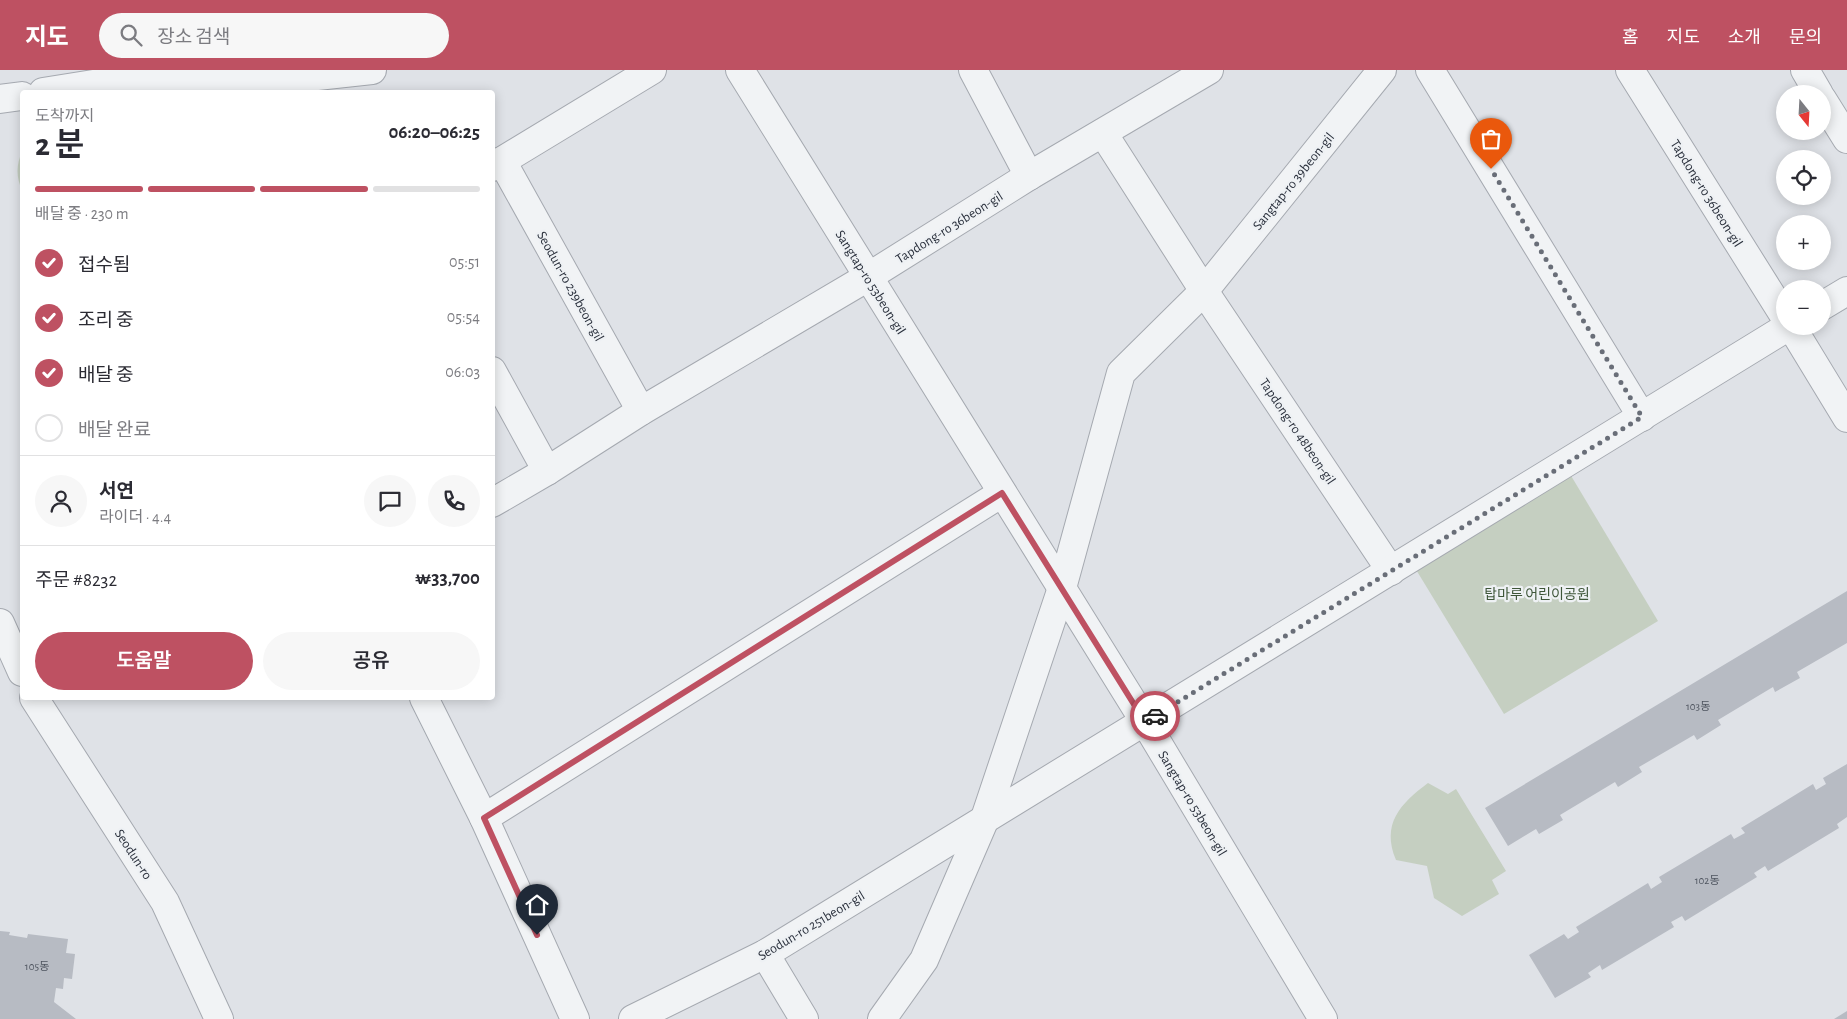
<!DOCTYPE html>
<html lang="ko">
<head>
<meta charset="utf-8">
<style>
	body { margin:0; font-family:"Alegreya Sans","Noto Sans KR",sans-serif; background:#f7f7f7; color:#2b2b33; height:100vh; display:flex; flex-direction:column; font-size:19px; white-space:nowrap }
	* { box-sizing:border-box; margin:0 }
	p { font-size:16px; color:#7c7c81 }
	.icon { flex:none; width:28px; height:28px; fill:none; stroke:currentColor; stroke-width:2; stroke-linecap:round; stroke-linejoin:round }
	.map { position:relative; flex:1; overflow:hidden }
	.side { position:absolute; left:20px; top:20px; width:475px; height:610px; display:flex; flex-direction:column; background:#fff; border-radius:5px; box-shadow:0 2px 12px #0003 }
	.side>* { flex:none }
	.needle { width:32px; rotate:162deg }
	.buttons { position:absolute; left:1776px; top:15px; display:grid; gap:10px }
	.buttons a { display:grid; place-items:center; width:55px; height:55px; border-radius:50%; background:#fff; box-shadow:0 2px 12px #0003; font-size:25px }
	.pin { position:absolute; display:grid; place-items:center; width:42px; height:42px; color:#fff; margin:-51px -21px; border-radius:50% 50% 50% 0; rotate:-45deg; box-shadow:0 0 5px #0007 }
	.pin .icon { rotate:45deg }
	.courier { position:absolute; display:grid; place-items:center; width:50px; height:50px; margin:-25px; border:4px solid #be5162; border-radius:50%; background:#fff; color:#222; box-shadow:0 1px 6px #0007 }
	.head em { font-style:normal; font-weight:600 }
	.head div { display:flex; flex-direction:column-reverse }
	.head { display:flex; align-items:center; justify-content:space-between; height:85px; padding:0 15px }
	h1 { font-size:32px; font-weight:600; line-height:38px }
	.bar { display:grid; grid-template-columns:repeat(4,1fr); gap:8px 5px; align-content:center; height:60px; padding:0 15px }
	.bar i { height:6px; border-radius:4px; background:#e1e1e2 }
	.bar .active { background:#be5162 }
	.bar p { grid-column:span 4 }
	.line { display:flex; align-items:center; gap:12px; padding:0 15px; border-top:1px solid #e1e1e2 }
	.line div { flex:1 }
	.round { display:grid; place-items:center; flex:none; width:52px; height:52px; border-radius:26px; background:#f7f7f7 }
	ol { padding:0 15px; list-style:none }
	li { display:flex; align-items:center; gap:15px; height:55px }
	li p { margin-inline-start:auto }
	li .icon { padding:5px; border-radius:50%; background:#be5162; color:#fff; stroke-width:4 }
	li:last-child { color:#7c7c81 }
	li i { width:28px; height:28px; border:2px solid #e1e1e2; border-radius:50% }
	.action { display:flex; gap:10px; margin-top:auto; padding:10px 15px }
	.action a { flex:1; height:58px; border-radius:30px; background:#be5162; color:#fff; font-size:20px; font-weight:600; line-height:58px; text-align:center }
	.action a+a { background:#f7f7f7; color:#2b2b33 }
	header { display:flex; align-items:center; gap:30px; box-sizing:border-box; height:70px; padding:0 25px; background:#be5162; color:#fff }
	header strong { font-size:24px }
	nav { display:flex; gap:28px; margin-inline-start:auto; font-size:18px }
	.search { width:350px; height:45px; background:#f7f7f7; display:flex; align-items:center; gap:12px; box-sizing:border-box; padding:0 18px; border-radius:28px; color:#7c7c81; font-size:19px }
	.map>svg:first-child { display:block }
</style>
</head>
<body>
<header>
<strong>지도</strong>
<div class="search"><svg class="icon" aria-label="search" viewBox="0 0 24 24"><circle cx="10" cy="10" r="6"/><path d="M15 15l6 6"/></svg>장소 검색</div>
<nav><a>홈</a><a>지도</a><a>소개</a><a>문의</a></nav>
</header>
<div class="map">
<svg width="1847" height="949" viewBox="0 0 1847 949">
	<rect width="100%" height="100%" fill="#dfe2e7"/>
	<!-- green -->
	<g fill="#c5cfc1">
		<path d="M22 82V120C16 107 16 95 22 82Z"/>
		<polygon points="1570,404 1658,551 1504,644 1415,498"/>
		<path d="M1428 713 1448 724 1456 719 1506 801 1492 810 1499 824 1462 846 1434 828 1427 796 1396 790C1381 754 1400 734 1428 713Z"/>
	</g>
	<!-- building -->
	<g fill="#b7bbc3">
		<polygon points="1847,521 1847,573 1797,602 1800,608 1775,622 1773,617 1718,650 1721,655 1697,670 1694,665 1639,697 1642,702 1618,717 1615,712 1560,745 1563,750 1539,764 1536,759 1508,776 1485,738"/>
		<polygon points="1847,694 1847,747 1837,754 1839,758 1768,801 1765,796 1754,803 1757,807 1685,851 1682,846 1671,852 1674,857 1602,900 1600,895 1588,903 1591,907 1555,928 1529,885 1564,864 1568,869 1579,862 1576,857 1648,813 1651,819 1662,812 1659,807 1731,764 1734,769 1745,763 1741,758 1813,714 1816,720 1826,714 1823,708"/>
		<polygon points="0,861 10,862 9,865 27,868 28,864 68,869 66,883 75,884 72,909 64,908 63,919 56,918 54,932 76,949 0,949"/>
		<polygon points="1847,941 1847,949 1834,949"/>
	</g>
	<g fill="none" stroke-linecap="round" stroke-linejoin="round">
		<!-- minor casing -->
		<g stroke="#a5a9b0" stroke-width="30">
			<g id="minor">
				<polyline points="740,0 1145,652 1323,949"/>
				<polyline points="973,0 1029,106"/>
				<polyline points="1430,0 1642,347"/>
				<polyline points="1630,0 1785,247"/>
				<polyline points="1805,0 1819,24"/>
				<polyline points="43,22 119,10 198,7 317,6 372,0"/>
				<polyline points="0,29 22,26"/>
				<polyline points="1822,29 1847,69"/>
				<polyline points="1103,63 1204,221 1391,501"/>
				<polyline points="502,91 641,341"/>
				<polyline points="492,97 652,0"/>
				<polyline points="1822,236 1847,221"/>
				<polyline points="1791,256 1847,348"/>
				<polyline points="492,301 547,401"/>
				<polyline points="492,433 547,401 641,341 868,207 1029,106 1209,0"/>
				<polyline points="0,553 22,602"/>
				<polyline points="34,628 165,832 219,949"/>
				<polyline points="424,628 484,748 575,949"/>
				<polyline points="484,748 1002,423"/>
				<polyline points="765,884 804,949"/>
				<polyline points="633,949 765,884 1789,256"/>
				<polyline points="882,949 924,890 984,751 1062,518 1121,303 1204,221 1382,0"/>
			</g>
		</g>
		<!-- minor -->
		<use href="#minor" stroke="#f1f3f5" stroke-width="28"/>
	</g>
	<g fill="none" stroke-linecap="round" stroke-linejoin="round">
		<!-- done -->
		<polyline stroke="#696e78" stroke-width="5" stroke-dasharray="0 9" points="1155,646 1642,347 1491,99"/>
		<!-- route -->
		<polyline stroke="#be5162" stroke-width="6" points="537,865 484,748 1002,423 1145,652 1155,646"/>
	</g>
	<g text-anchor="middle" stroke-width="4.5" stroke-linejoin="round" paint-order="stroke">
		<!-- number labels -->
		<g font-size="11" fill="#4d535e">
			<text x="1698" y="640">103동</text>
			<text x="1707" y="814">102동</text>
			<text x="37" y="900">105동</text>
		</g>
		<!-- street labels -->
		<g font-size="14" fill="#2a303c" stroke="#eef1f4">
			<text transform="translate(1293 111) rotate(-51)" y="5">Sangtap-ro 39beon-gil</text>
			<text transform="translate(1707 123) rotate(58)" y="5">Tapdong-ro 36beon-gil</text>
			<text transform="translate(949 157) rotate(-32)" y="5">Tapdong-ro 36beon-gil</text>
			<text transform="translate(871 212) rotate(58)" y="5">Sangtap-ro 53beon-gil</text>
			<text transform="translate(571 216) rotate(61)" y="5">Seodun-ro 239beon-gil</text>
			<text transform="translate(1298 361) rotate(56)" y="5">Tapdong-ro 48beon-gil</text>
			<text transform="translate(1193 733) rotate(59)" y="5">Sangtap-ro 53beon-gil</text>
			<text transform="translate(134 784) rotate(57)" y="5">Seodun-ro</text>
			<text transform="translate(811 855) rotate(-31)" y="5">Seodun-ro 251beon-gil</text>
		</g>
		<!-- park labels -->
		<g font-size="14" fill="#3e5639" stroke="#eef1f4">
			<text x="1537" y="529">탑마루 어린이공원</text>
		</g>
	</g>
</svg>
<div class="buttons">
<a><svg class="needle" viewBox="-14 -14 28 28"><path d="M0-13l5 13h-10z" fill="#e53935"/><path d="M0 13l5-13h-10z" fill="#7c7c81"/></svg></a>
<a><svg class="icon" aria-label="locate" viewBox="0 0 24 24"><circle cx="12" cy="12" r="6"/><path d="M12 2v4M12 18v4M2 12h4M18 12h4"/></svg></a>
<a>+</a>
<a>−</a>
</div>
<div class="pin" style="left:1491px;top:99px;background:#ea580c"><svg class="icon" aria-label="bag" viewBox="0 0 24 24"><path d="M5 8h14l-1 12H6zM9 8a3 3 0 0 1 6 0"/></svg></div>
<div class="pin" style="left:537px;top:865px;background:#1f2937"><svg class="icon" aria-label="home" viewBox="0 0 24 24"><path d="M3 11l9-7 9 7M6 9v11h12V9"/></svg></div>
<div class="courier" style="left:1155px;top:646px"><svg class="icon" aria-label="car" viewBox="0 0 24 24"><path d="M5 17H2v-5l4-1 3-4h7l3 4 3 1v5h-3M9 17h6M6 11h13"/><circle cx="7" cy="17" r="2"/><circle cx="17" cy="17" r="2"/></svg></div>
<section class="side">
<div class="head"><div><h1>2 분</h1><p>도착까지</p></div><em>06:20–06:25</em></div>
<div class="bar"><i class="active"></i><i class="active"></i><i class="active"></i><i></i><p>배달 중 · 230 m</p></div>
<ol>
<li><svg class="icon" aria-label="check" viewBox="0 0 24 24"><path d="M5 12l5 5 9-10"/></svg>접수됨<p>05:51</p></li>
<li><svg class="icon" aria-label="check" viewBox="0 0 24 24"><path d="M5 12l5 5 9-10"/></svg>조리 중<p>05:54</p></li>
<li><svg class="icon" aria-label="check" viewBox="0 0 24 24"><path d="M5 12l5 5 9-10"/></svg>배달 중<p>06:03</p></li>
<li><i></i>배달 완료</li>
</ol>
<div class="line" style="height:90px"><a class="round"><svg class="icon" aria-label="person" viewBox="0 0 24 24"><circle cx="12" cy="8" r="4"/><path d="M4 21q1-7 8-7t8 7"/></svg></a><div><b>서연</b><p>라이더 · 4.4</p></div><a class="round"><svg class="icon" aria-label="chat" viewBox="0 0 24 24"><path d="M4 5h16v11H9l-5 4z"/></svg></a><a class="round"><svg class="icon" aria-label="phone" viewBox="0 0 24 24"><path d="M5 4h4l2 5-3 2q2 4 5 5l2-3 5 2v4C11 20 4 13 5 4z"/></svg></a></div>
<div class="line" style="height:65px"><div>주문 #8232</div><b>₩33,700</b></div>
<div class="action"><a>도움말</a><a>공유</a></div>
</section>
</div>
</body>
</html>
